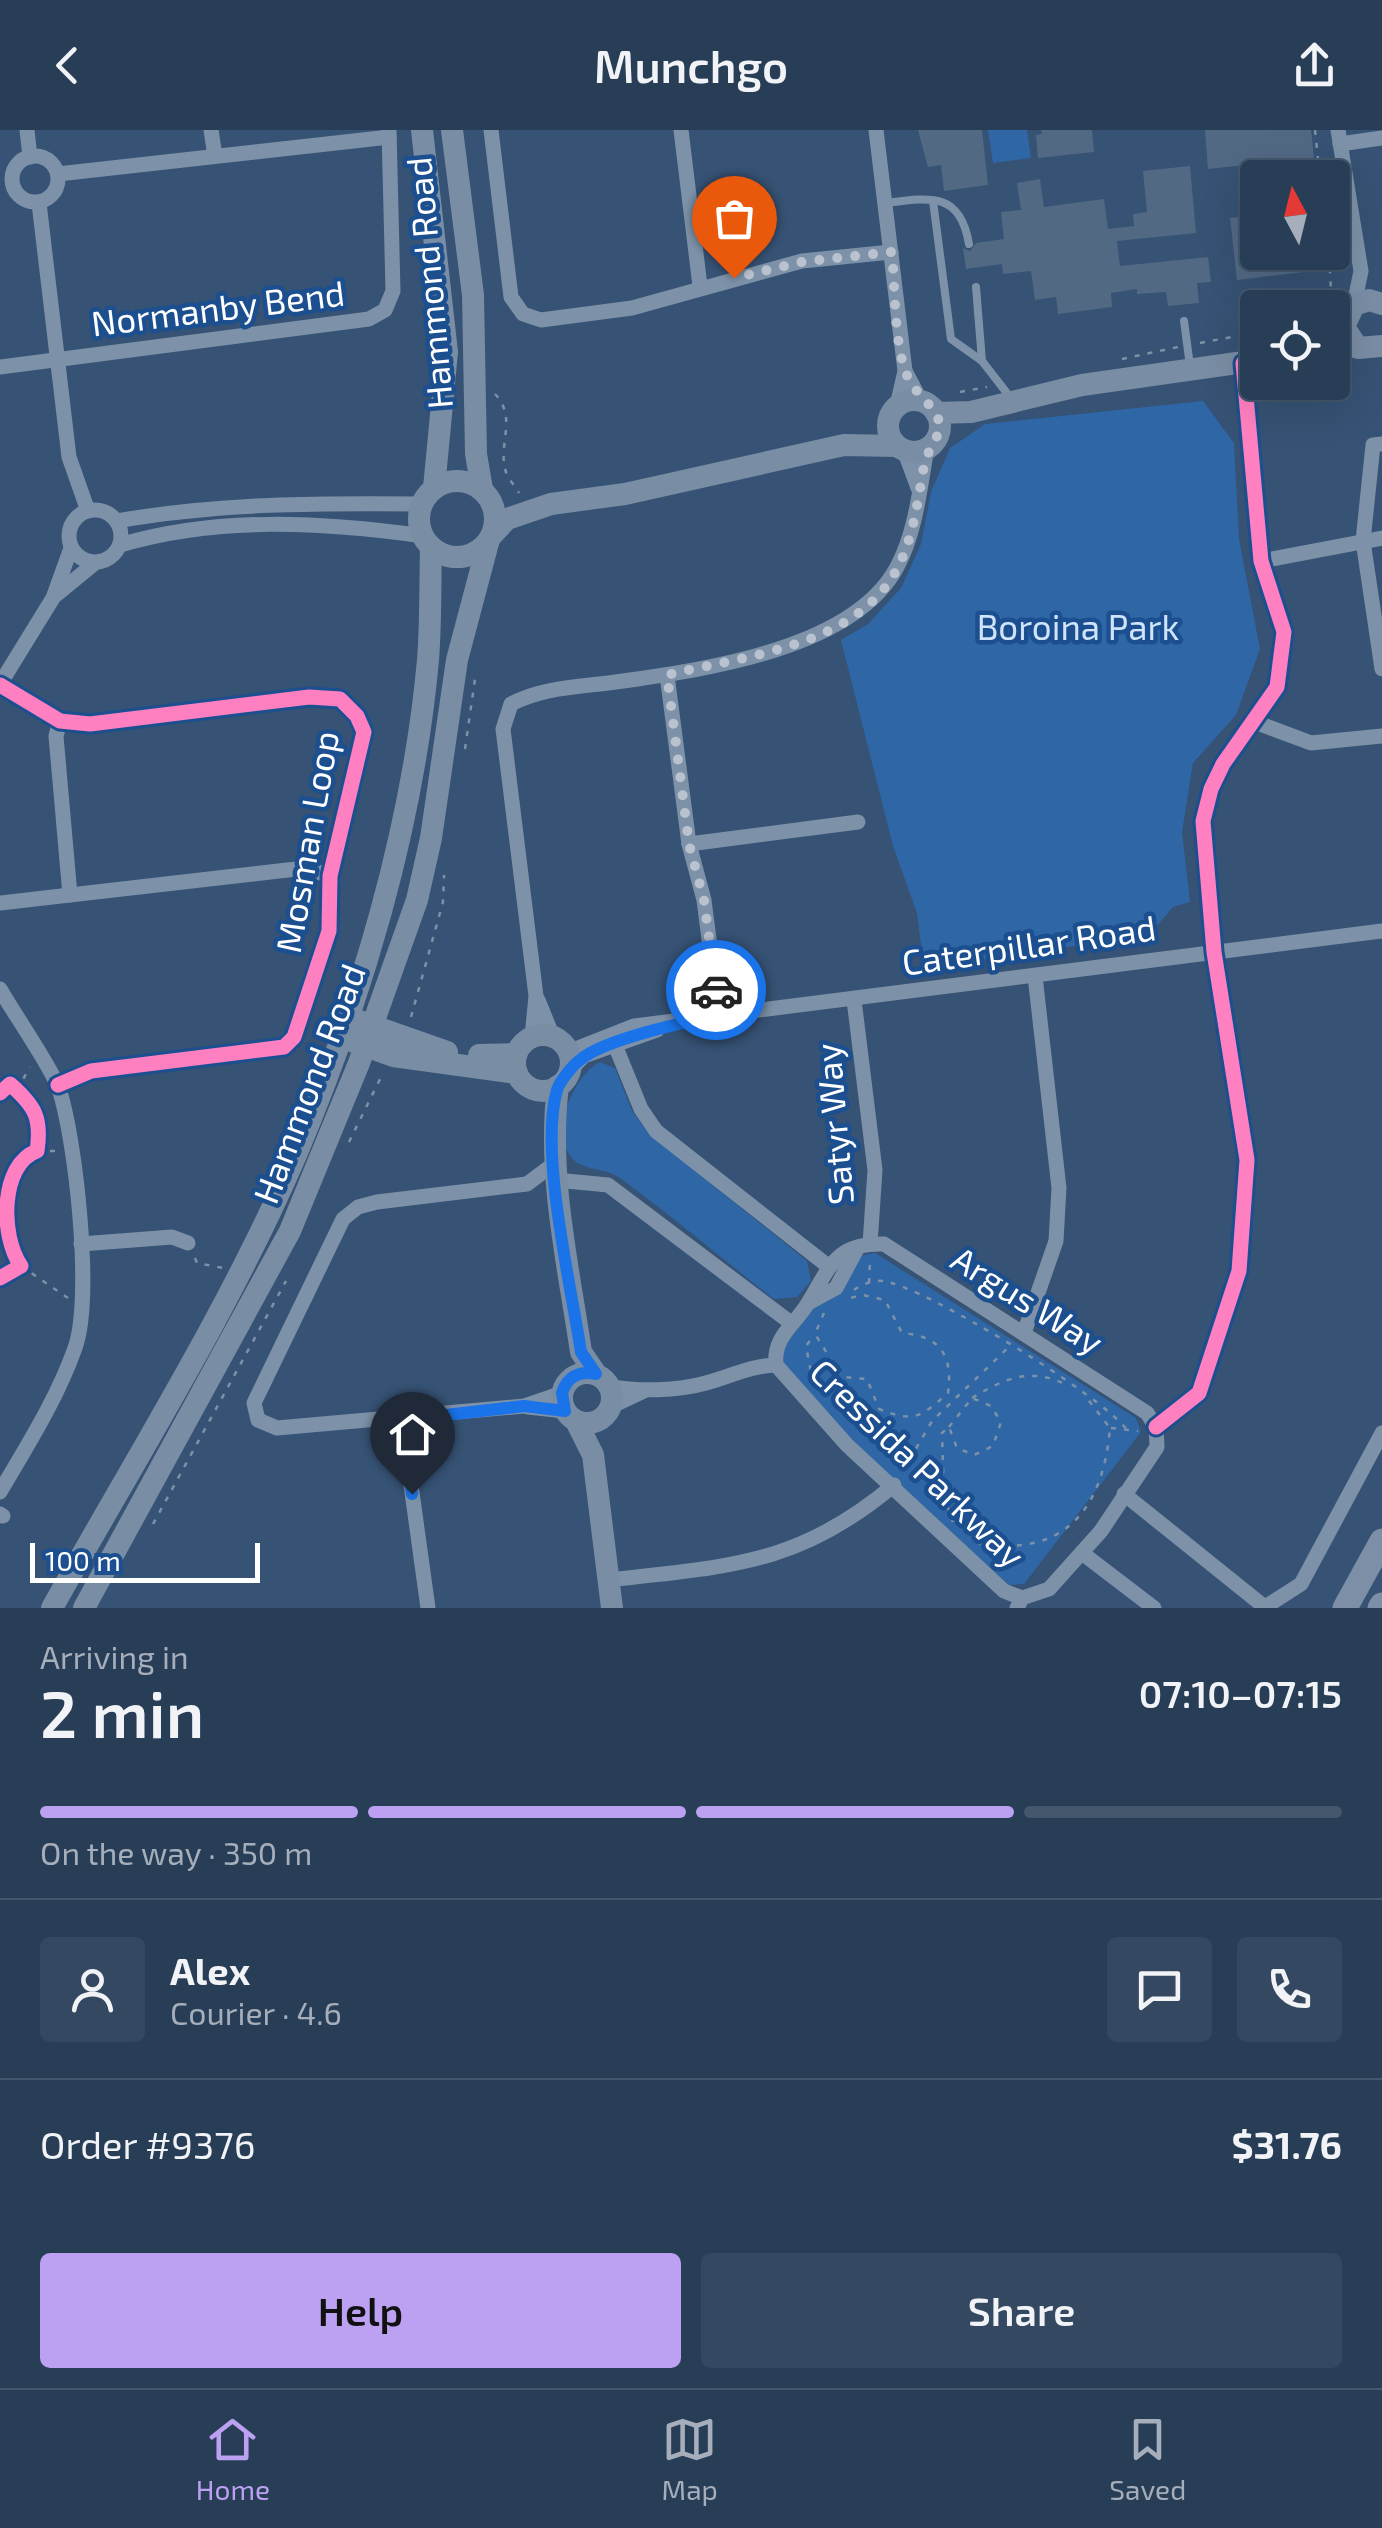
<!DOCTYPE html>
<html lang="en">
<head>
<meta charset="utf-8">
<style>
	body { margin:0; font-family:"Exo 2",sans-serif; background:#344961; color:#f1f3f6; height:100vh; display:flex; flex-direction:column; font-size:38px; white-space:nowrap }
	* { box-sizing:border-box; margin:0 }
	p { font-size:32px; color:#a5aeba }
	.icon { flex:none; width:55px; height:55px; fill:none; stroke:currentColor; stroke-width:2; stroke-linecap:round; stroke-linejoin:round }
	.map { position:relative; height:1478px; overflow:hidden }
	.sheet { display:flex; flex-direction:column; background:#283e57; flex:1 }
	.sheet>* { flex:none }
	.needle { width:65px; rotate:353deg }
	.buttons { position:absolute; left:1240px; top:30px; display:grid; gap:20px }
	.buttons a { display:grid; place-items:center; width:110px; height:110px; border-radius:10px; background:#283e57; box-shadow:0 10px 40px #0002,0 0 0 2px #44576d; font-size:50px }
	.scale { position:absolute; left:30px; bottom:25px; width:230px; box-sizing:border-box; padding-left:10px; border:5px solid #fff; border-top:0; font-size:28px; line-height:35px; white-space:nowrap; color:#fff; -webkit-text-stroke:8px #1b4f8f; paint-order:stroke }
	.pin { position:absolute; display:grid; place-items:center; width:85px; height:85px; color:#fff; margin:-102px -42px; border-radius:50% 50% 50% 0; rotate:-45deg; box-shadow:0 0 10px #0007 }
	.pin .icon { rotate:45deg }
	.courier { position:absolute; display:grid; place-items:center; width:100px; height:100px; margin:-50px; border:8px solid #1a73e8; border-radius:50%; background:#fff; color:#222; box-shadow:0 2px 12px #0007 }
	.overview em { font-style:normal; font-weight:600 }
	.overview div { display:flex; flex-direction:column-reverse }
	.overview { display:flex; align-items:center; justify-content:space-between; height:170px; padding:0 40px }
	h1 { font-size:65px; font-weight:600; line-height:75px }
	.bar { display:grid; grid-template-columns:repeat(4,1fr); gap:15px 10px; align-content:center; height:120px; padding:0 40px }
	.bar i { height:12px; border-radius:8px; background:#44576d }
	.bar .on { background:#bca0f2 }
	.bar p { grid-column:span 4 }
	.line { display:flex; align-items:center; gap:25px; padding:0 40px; border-top:2px solid #44576d }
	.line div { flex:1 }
	.round { display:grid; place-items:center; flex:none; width:105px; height:105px; border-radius:10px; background:#344961 }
	.cta { display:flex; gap:20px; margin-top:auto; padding:20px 40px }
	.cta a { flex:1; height:115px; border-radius:10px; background:#bca0f2; color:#111; font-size:40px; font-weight:600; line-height:115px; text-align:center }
	.cta a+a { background:#344961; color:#f1f3f6 }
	header { display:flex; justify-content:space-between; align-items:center; height:130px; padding:0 40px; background:#283e57; font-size:45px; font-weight:600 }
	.tabs { display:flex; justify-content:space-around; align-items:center; height:140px; border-top:2px solid #44576d; background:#283e57; font-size:28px; color:#a5aeba }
	.tabs a { display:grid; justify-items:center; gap:5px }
	.tabs .on { color:#bca0f2 }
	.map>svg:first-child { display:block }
</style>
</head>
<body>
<header><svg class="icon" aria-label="back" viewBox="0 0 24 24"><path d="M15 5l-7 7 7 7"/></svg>Munchgo<svg class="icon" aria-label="share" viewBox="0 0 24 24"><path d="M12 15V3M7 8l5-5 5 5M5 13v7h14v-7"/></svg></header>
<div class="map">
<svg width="1382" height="1478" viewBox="0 0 1382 1478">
	<rect width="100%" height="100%" fill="#365274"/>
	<!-- green -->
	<g fill="#2f66a5">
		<polygon points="988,0 1027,0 1031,28 993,33"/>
		<polygon points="1203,271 1234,313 1239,409 1260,519 1236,585 1193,633 1182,702 1190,772 1173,777 1149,805 924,838 917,783 893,716 841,510 868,494 901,458 921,414 931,362 950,318 985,294"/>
		<path d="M600 932 615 938 632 981 649 1004 807 1131 811 1151 797 1167 774 1169C722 1129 672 1086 620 1048 607 1039 587 1040 576 1032 546 1008 573 945 600 932Z"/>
		<path d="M875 1123 1136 1288 1141 1302 1024 1454 1009 1455C968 1419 785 1264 780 1222L853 1127Z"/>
	</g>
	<!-- building -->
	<g fill="#526984">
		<polygon points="918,0 982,0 988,55 944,61 941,35 928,37"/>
		<polygon points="1041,0 1092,0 1094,22 1038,28 1036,5 1042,4"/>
		<polygon points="1205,0 1311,0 1314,28 1208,39"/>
		<polygon points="1190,36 1196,103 1117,111 1120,136 1208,127 1211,152 1197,153 1199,173 1168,176 1166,162 1137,164 1137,159 1111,163 1112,177 1058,184 1056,167 1035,170 1031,141 1003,144 1002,134 966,139 963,118 970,121 976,113 1004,109 1001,82 1021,80 1017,53 1040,49 1044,77 1104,69 1108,99 1134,96 1133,84 1147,82 1143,41"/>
		<polygon points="1258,85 1258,122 1302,122 1304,142 1237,150 1230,88"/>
	</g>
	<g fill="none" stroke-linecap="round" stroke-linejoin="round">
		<!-- path -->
		<g stroke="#7d92a8" stroke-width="2.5" stroke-dasharray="5 8" stroke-linecap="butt">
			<polyline points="1315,0 1320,48"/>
			<polyline points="1318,178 1331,161 1329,122"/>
			<polyline points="1200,213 1258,202"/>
			<polyline points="1122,229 1178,217"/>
			<polyline points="960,262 987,257"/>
			<path d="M495 264C518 288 497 315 506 342 508 349 516 357 519 363"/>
			<polyline points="465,619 476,542"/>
			<polyline points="411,887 443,772 444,745"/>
			<polyline points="17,960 30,937"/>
			<polyline points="349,1012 383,943"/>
			<polyline points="37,1021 55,1021"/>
			<polyline points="195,1128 197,1133 223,1138"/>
			<polyline points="21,1136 68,1168"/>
			<polyline points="869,1153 870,1131"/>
			<path d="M854 1160C862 1154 873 1150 883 1151 924 1156 1104 1267 1127 1300"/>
			<path d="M824 1183 815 1204 842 1247 867 1249 879 1279C914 1293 921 1287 948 1263 953 1226 941 1206 902 1203L885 1170 863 1165 850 1168"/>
			<polyline points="813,1253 806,1216 814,1205"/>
			<path d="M972 1268C1005 1248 1031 1237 1067 1255"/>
			<polyline points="949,1297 972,1268 991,1276 1001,1292 993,1316 974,1325 957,1318 949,1297 942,1303 944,1366 953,1392"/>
			<polyline points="1111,1298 1138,1301"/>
			<polyline points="903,1341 932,1291 1011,1215"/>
			<polyline points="153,1394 286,1151"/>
			<path d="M978 1413C1064 1428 1103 1380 1110 1298L1086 1267"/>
		</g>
		<!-- lane -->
		<g stroke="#7d92a8" stroke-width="8">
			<polyline points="933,71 951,209 982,231 1010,267"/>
			<path d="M886 73C931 67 960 62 969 114"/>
			<polyline points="976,157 982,231"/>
			<polyline points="1184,191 1190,236"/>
		</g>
		<!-- street -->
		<g stroke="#7d92a8" stroke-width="15">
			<polyline points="27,0 30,27"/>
			<polyline points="211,0 215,26"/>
			<polyline points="491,0 511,167 523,184 541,190 632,178 802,131 891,122"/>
			<polyline points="681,0 700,156"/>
			<polyline points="876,0 905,241 897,276"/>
			<polyline points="1338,0 1361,141 1354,175"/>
			<polyline points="1340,14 1382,8"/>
			<circle cx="35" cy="49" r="23"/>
			<polyline points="58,44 389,7"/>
			<polyline points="39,73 69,327 88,381"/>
			<polyline points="0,237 369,189 385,180 393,161 389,0"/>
			<polyline points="905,241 921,271"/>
			<polyline points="1382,314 1373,315 1363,411 1382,539"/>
			<polyline points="904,320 918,358"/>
			<circle cx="95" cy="406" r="26"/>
			<path d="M117 391C218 373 320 373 422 374"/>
			<path d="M120 415C217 386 323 392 423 406"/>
			<polyline points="1261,431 1382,408"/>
			<polyline points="56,465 95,433"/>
			<polyline points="667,545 689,714 704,770 719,887"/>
			<polyline points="0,554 53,468 71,418"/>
			<polyline points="0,555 60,591 90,594 309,567 340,569 357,586 364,602 330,746 329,801 294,907 284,917 91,941 58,955"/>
			<polyline points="60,591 56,606 70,765"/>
			<polyline points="1255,592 1311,613 1382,606"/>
			<polyline points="689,714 858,692"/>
			<polyline points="0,773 305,738 330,746"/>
			<path d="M0 859C14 884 51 936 59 959 76 1011 93 1168 75 1218 57 1269 27 1316 0 1362"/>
			<polyline points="538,870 553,907"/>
			<polyline points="854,870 875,1040 870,1114"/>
			<path d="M532 907 536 866 503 599 511 574C545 556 585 557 623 551 708 539 854 518 897 437 916 402 920 357 927 318"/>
			<polyline points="615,915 641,979 656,1001 828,1136"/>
			<polyline points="568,922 634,896 1382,801"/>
			<polyline points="569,941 584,926 657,900"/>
			<polyline points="555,1033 527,1054 377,1072 358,1077 343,1089 254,1273 258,1290 277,1298 524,1276 562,1263"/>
			<polyline points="556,1050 608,1055 791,1193"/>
			<polyline points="81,1114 172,1107 188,1113"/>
			<polyline points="810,1172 836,1158 858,1117"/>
			<polyline points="1024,1203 1056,1111 1059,1058 1035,846"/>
			<polyline points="776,1235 847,1315 1004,1461 1022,1468"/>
			<path d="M609 1256C639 1262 677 1261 706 1253 731 1246 750 1236 776 1235 773 1206 795 1195 808 1173 830 1138 834 1113 884 1114L1147 1283 1156 1297"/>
			<polyline points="528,1277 565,1281"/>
			<polyline points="610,1277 644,1261"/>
			<polyline points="402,1290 428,1478"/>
			<polyline points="1156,1297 1199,1263 1239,1141 1247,1030 1214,822 1203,691 1211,659 1223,634 1277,557 1284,502 1261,431 1243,233"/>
			<polyline points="1124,1364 1266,1478"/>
			<polyline points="0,1384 3,1386"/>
			<polyline points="1082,1423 1154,1478"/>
			<path d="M609 1450C728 1436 798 1436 894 1355"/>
			<polyline points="1265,1477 1301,1454 1382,1303"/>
			<polyline points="1017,1478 1022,1468 1049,1459 1101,1401 1157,1317 1156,1297"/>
		</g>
		<!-- secondary -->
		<g stroke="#798da4" stroke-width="22">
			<polyline points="422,0 447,222 434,358"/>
			<polyline points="452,0 473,165 476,324 482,359"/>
			<polyline points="1382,174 1369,170 1354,175 1344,197 1358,218 1382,216"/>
			<circle cx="914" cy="296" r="26"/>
			<polyline points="936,283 971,282 1082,255 1258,230"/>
			<circle cx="457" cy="389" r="38"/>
			<polyline points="494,403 507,389 551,374 625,364 844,315 897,316"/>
			<polyline points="359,891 447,922"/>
			<circle cx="543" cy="933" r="28"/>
			<polyline points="354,912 393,926 517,943"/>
			<polyline points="479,925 516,924"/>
			<path d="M558 956C547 1044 568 1134 581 1222L596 1244"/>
			<circle cx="587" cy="1268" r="25"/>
			<polyline points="576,1291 593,1325 612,1478"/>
			<path d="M52 1478C133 1333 231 1177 296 1025 361 871 413 697 428 530 431 492 430 454 431 417"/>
			<polyline points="84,1478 290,1101 359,933 417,770 431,708 457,530 488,413"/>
		</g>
		<!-- primary -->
		<g stroke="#7d8ea7" stroke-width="25">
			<polyline points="1345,1478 1382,1411"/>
			<polyline points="1380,1478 1382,1475"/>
		</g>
		<!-- cycleway casing -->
		<g stroke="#1b4f8f" stroke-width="21">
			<g id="cycleway">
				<polyline points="0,555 60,591 90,594 309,567 340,569 357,586 364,602 330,746 329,801 294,907 284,917 91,941 58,955"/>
				<path d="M0 963 10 954C35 976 42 988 37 1021 0 1034 0 1106 21 1136L0 1148"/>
				<polyline points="1156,1297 1199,1263 1239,1141 1247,1030 1214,822 1203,691 1211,659 1223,634 1277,557 1284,502 1261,431 1243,233"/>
			</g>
		</g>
		<!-- cycleway -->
		<use href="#cycleway" stroke="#ff80c0" stroke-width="15"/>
	</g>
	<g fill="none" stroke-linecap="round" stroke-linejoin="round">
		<!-- done -->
		<path stroke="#b9c2ce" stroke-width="10" stroke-dasharray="0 18" d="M716 860 704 770 689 714 667 545C747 525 861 517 900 433 914 403 918 369 924 336 927 320 938 311 940 295 936 275 914 265 906 243 894 211 895 157 892 122L802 132 734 148"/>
		<!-- route -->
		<path stroke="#1a73e8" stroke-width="12" d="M412 1364 402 1290 524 1276 565 1281 562 1263C567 1247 579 1240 596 1244L581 1222C571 1155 539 1022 557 960 560 951 572 936 580 930 603 910 688 890 720 887L716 860"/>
	</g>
	<g text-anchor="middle" stroke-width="9" stroke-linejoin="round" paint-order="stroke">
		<!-- street labels -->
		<g font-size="35" fill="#fff" stroke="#1b4f8f">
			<text transform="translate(430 153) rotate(-95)" y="12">Hammond Road</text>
			<text transform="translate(218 179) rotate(-7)" y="12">Normanby Bend</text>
			<text transform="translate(308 712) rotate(-80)" y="12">Mosman Loop</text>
			<text transform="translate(1029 816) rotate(-8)" y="12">Caterpillar Road</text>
			<text transform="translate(310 954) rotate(-69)" y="12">Hammond Road</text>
			<text transform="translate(835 994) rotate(-95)" y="12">Satyr Way</text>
			<text transform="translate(1027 1171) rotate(32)" y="12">Argus Way</text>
			<text transform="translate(917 1334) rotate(44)" y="12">Cressida Parkway</text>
		</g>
		<!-- park labels -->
		<g font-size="35" fill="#cfe3fa" stroke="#1b4f8f">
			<text x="1078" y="510">Boroina Park</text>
		</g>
	</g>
</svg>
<div class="buttons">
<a><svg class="needle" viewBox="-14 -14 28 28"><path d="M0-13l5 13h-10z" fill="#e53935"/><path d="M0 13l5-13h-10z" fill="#a5aeba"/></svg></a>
<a><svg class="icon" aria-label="locate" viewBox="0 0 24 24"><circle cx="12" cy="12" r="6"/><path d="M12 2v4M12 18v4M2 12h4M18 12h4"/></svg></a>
</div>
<div class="scale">100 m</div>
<div class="pin" style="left:734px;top:148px;background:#ea580c"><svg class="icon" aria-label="bag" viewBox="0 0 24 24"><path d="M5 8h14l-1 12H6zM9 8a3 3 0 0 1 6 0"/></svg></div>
<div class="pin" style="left:412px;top:1364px;background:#1f2937"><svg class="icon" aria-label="home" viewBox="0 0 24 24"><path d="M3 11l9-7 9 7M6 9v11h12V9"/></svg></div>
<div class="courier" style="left:716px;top:860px"><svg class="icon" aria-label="car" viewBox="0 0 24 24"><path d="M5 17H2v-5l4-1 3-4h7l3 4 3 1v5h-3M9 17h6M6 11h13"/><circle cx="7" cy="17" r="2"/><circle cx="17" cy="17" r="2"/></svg></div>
</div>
<section class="sheet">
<div class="overview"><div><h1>2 min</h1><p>Arriving in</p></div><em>07:10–07:15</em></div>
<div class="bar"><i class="on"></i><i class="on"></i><i class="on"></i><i></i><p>On the way · 350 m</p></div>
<div class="line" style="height:180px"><a class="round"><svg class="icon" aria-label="person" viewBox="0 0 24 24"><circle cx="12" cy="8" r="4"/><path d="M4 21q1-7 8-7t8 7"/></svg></a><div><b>Alex</b><p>Courier · 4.6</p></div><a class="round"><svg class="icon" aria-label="chat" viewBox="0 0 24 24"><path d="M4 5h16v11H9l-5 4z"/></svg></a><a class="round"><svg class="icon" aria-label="phone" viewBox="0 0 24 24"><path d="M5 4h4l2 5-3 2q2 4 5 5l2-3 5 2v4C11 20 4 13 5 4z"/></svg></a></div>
<div class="line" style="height:130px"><div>Order #9376</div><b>$31.76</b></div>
<div class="cta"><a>Help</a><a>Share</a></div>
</section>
<nav class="tabs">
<a class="on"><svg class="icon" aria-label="home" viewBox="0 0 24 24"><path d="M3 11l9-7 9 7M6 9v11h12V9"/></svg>Home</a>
<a><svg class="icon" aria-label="map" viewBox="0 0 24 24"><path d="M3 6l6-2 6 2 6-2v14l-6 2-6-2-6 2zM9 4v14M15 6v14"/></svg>Map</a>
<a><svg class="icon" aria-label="saved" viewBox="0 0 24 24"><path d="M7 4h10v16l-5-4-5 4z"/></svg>Saved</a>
</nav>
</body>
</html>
